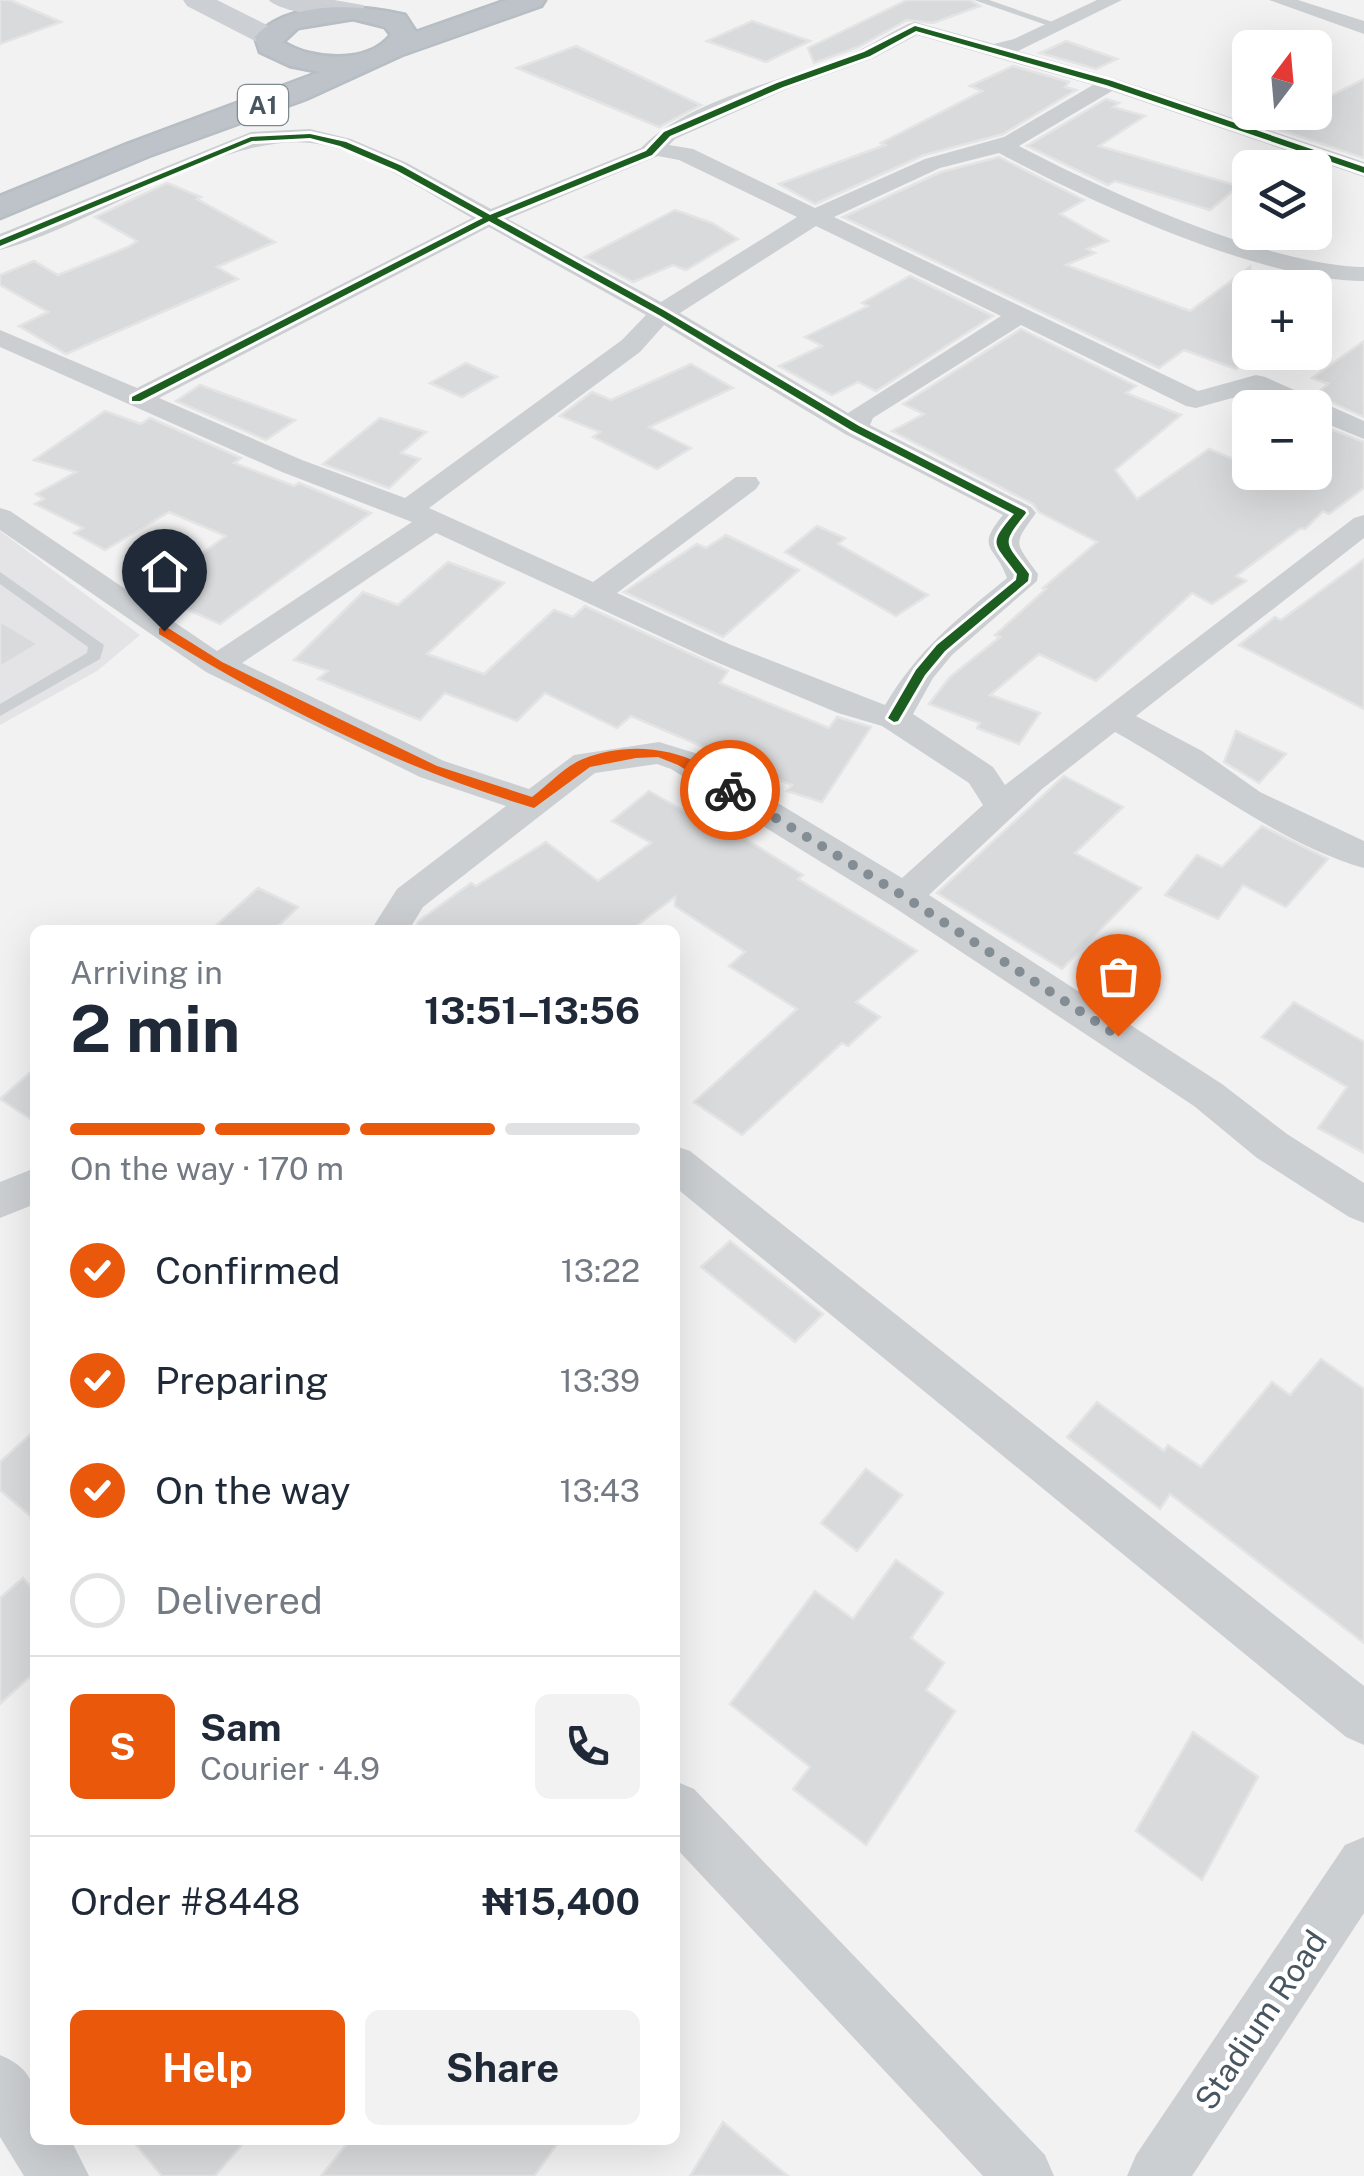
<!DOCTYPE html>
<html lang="en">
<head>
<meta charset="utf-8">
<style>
	body { margin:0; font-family:"Public Sans",sans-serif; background:#f2f2f3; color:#1f2937; height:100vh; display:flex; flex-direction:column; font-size:38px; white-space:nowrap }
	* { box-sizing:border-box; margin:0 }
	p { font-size:32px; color:#747a83 }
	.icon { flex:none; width:55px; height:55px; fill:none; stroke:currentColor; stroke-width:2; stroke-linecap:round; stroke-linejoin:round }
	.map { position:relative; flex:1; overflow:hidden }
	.sheet { position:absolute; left:30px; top:925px; width:650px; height:1220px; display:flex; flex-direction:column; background:#fff; border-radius:15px; box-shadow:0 10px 40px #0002 }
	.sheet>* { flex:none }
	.needle { width:65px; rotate:16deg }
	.fabs { position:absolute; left:1232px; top:30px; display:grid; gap:20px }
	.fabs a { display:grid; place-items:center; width:100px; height:100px; border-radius:15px; background:#fff; box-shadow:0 10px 40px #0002; font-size:50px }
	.pin { position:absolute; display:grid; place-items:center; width:85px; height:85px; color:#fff; margin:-102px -42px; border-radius:50% 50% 50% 0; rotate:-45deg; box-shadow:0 0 10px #0007 }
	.pin .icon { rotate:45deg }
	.courier { position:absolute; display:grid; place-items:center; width:100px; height:100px; margin:-50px; border:8px solid #ea580c; border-radius:50%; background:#fff; color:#222; box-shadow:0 2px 12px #0007 }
	.head em { font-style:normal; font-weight:700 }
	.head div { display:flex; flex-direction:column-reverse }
	.head { display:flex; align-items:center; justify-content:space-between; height:170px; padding:0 40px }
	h1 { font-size:65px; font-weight:700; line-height:75px }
	.bar { display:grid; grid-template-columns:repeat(4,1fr); gap:15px 10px; align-content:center; height:120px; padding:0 40px }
	.bar i { height:12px; border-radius:8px; background:#e0e1e3 }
	.bar .current { background:#ea580c }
	.bar p { grid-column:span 4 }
	.line { display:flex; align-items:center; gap:25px; padding:0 40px; border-top:2px solid #e0e1e3 }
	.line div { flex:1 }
	.round { display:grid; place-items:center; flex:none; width:105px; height:105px; border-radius:15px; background:#f2f2f3 }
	ol { padding:0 40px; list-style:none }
	li { display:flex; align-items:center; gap:30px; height:110px }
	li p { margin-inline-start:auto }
	li .icon { padding:10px; border-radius:50%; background:#ea580c; color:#fff; stroke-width:4 }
	li:last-child { color:#747a83 }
	li i { width:55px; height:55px; border:5px solid #e0e1e3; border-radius:50% }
	.primary-button { display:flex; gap:20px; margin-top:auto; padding:20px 40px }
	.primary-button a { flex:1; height:115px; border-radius:15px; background:#ea580c; color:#fff; font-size:40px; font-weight:700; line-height:115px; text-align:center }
	.primary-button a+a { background:#f2f2f3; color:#1f2937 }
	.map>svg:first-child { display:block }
</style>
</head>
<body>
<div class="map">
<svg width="1364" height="2176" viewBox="0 0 1364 2176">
	<rect width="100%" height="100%" fill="#f3f2f2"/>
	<!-- education -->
	<polygon fill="#e4e3e5" points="0,531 140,635 97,671 0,725"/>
	<!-- building -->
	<g fill="#d9dadb" stroke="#e4e4e5" stroke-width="2.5">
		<polygon points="0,0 10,0 61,22 0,44"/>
		<polygon points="907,0 970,0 980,6 933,23 907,20 858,47 814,63 808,48"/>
		<polygon points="752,21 810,41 766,62 707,41"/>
		<polygon points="1066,41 1117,59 1096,69 1040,53"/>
		<polygon points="576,46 701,105 659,127 517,68"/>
		<polygon points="1013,66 1069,82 1065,87 1076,90 1003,134 924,155 815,204 779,184 885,145 881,143 982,91 970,86"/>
		<polygon points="1364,79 1364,158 1269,126 1297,112 1315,112 1315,104"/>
		<polygon points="1106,99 1119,103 1113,107 1145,116 1099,146 1239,186 1210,210 1115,181 1108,185 1027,146"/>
		<polygon points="999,157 1084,200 1060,214 1108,241 1087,249 1095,253 1066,265 1190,311 1250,267 1250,358 1236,369 1184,350 1159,368 843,217 941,172"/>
		<polygon points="167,183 201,197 197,199 275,242 217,267 238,279 66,354 19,326 48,312 0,285 0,275 34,261 58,275 128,247 137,241 95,217"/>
		<polygon points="675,210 712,223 738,239 686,270 673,265 633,282 585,257"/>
		<polygon points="910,276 993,316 876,391 858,382 832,395 779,366 822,346 805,337 868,306 862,303"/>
		<polygon points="1021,329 1136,386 1126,393 1181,415 1115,470 1137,499 1209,449 1250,466 1250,472 1265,472 1286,482 1298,472 1315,472 1315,439 1328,428 1364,442 1364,488 1329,514 1323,511 1305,529 1301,528 1236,576 1246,581 1212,604 1192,593 1096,681 1039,654 990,695 1040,713 1019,744 977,728 980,723 929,704 950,677 1000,637 995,635 1046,589 1043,588 1097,542 1039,512 1033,504 892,431 924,414 903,404"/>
		<polygon points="1364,341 1364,417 1315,395 1328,384 1312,378"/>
		<polygon points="466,363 497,377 462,397 430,383"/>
		<polygon points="691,364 733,388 649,427 691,448 657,469 593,437 600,432 560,416 592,392 611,400"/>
		<polygon points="200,385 295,420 266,440 176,401"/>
		<polygon points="105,411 141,424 150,418 241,458 234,463 294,486 299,483 371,513 220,624 148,592 226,536 169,512 105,550 74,533 83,528 35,504 44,499 36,494 76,472 34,460"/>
		<polygon points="380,418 426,432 401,453 420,459 389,488 323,464"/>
		<polygon points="817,526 845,538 838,544 928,595 896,616 785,552"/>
		<polygon points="726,535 799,570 723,637 624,592 697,544 706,548"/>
		<polygon points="1364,559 1364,709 1239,645 1275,617 1281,620"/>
		<polygon points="448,562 504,583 427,654 484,674 554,610 573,617 585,606 728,671 720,683 829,728 837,717 871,727 822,802 787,791 792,785 631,716 617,728 545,693 517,721 445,693 420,720 318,679 328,671 294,660 363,592 398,605"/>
		<polygon points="0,621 38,644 0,667"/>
		<polygon points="1236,731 1286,754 1259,783 1224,762"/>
		<polygon points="1064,776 1123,807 1075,853 1141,888 1062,969 937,893"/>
		<polygon points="649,791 690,814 698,809 803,875 798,879 917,951 856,1002 880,1017 848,1046 842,1043 742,1135 694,1102 797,1009 729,966 745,952 675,906 675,897 631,930 413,930 419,921 471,883 476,886 546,842 598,881 651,843 612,821"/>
		<polygon points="1262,826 1328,859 1286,907 1243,885 1218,919 1165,895 1197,855 1222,867"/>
		<polygon points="258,888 298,907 274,930 211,930"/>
		<polygon points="1294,1002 1364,1042 1364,1153 1318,1128 1347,1087 1262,1037"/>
		<polygon points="35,1068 35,1122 0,1099"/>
		<polygon points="730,1241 823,1314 795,1342 701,1267"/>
		<polygon points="1321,1359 1364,1389 1364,1643 1170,1494 1160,1509 1067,1437 1097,1402 1164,1451 1168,1445 1201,1467 1272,1382 1290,1395"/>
		<polygon points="35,1430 35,1520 0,1490 0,1462"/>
		<polygon points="866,1469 902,1495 857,1551 821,1523"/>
		<polygon points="896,1560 943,1593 911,1638 944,1663 926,1690 955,1711 866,1845 793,1789 810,1767 730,1704 815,1591 853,1619"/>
		<polygon points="23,1578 35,1591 35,1672 0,1704 0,1598"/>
		<polygon points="1193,1732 1258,1777 1202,1880 1136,1831"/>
		<polygon points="723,2122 788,2176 690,2176"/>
		<polygon points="132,2140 246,2140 215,2176 162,2176"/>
		<polygon points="350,2140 560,2140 534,2176 321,2176"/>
	</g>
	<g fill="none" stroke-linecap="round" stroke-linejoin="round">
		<!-- highway casing -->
		<g stroke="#b6bdc3" stroke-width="5">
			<path id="highway" d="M507 0H545L541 6 402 55 306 99 149 156 0 218V196L127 144 320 72 290 66 260 52 255 37C288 0 359 4 405 15L416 32ZM353 19 385 27 391 35C368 64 312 61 283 42L298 28Z"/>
		</g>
		<!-- lane -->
		<g fill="#cbcfd2" fill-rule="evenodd">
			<polygon points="974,0 989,0 1061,25 1052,27"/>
			<polygon points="0,572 104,645 100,659 0,716 0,704 87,653 88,647 0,584"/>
		</g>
		<!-- street -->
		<g fill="#cbcfd2" fill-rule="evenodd">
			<path d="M1097 0H1122L1018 51 1116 79 1364 162V177L1112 91 1019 146C1105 191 1269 266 1364 267V281C1261 281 1091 202 999 153L940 168 834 217 1198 391 1256 375 1265 377 1364 421V439L1315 419V408H1288L1254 392 1196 408 1186 406 1021 325 873 418 870 425 1031 507 1036 513C1012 546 1015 541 1038 574L1037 581 952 655 933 678 913 714 993 767 1005 785 1354 518 1364 515V538L1136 716 1202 751 1260 792 1364 841V868C1277 843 1195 776 1115 732L1042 789 929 895 1222 1084 1287 1134 1364 1183V1223L1349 1217 1257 1158 1194 1106 892 906 671 769 657 764 595 773 423 907 409 930H371L397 889 506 806 420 777 206 672 0 530V508L10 511 217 651 412 522 282 472 0 347V330L137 388 472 218C426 192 364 149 311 143 222 132 90 228 0 250V234L251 132 310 129 351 139 407 163 491 209 641 148C689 98 795 78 860 50 876 42 892 32 908 24L915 22 994 44 1014 39ZM917 35 1093 85 1004 137 925 159 815 208 693 149 669 145 675 139 787 89 874 58ZM658 156 679 160 797 217 661 302 508 219ZM816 226 1001 316 848 413 680 313ZM489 227 646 315 622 340 405 498 302 460 159 398ZM664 325 845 434 1003 515C974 550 996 545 1007 578 957 619 919 648 885 705L731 645 617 593 756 489 760 483 756 477H736L593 582 429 508 640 352ZM436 533 709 659 838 713 882 726 969 783 983 805 902 878 695 753 659 742 574 755 529 789 444 761 242 663Z"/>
			<polygon points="1269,0 1298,0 1364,21 1364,34"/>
			<polygon points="675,1146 690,1151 1364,1686 1364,1745 1346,1737 675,1187"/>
			<polygon points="35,1168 35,1204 0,1218 0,1182"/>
			<polygon points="675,1781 694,1789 1045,2155 1054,2176 983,2176 675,1847"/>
			<polygon points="1364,1837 1364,1913 1192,2176 1127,2176 1136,2155 1345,1845"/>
			<path d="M0 2055C43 2073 35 2099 35 2140H71L89 2176H24L0 2137Z"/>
		</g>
		<!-- secondary -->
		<g fill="#cccfd3" fill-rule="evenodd">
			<polygon points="183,0 217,0 279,31 283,37 269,45 259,43 187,6"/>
			<path d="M269 0H334L363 5 366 11C356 24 279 13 269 0Z"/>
		</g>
		<!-- highway -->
		<use href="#highway" fill="#bdc3c8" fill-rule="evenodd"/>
		<!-- cycleway casing -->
		<g stroke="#fff" stroke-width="6">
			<path id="cycleway" d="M915 26 1112 81 1364 167V173L1106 85 916 31 870 56 783 87 670 136 652 155 497 218 665 311 859 426 1025 511 1026 513C1000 546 1005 541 1029 574L1028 581 945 651 925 675 898 721 894 722 888 718 916 670 937 645 1016 580 1017 574C994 542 987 546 1014 514L851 430 659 315 489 221 140 401H132V397L483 218 396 170 340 146 310 138 252 141 0 246V240L251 137 310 134 346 142 402 166 490 215 646 151 664 132 777 83 864 52Z"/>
		</g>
		<!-- cycleway -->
		<use href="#cycleway" fill="#1b5e20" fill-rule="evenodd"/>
	</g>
	<!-- route -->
	<path fill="#ea580c" d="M159 628H168L222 662 437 766 532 797C548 785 565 766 583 759 636 738 697 750 737 790L725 794 678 765 658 757 636 758 590 767 534 808C403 769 275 706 159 634Z"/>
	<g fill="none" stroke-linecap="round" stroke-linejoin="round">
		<!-- done -->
		<polyline stroke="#838d94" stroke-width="10" stroke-dasharray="0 18" points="730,790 905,897 1118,1036"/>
	</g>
	<g text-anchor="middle" stroke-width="9" stroke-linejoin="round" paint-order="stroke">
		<!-- shield labels -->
		<rect fill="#fff" stroke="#7e8990" stroke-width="2.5" x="238" y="85" width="50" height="40" rx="8"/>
		<g font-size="25" font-weight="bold" fill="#475661">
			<text x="263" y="114">A1</text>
		</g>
		<!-- near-street labels -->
		<g font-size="32" fill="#475661" stroke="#fff">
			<text transform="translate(1261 2020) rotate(-56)" y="11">Stadium Road</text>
		</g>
	</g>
</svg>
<div class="fabs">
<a><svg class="needle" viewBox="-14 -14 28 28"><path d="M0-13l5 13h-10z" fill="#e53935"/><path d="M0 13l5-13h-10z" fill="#747a83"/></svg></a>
<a><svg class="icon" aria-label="layers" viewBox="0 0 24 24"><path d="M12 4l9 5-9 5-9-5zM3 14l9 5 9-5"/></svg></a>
<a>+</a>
<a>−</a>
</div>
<div class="pin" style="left:1118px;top:1036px;background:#ea580c"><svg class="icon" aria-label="bag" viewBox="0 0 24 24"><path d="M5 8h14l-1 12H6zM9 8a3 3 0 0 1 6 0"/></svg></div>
<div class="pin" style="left:164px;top:631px;background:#1f2937"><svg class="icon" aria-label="home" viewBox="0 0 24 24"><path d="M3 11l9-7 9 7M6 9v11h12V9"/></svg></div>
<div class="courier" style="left:730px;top:790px"><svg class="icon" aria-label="bike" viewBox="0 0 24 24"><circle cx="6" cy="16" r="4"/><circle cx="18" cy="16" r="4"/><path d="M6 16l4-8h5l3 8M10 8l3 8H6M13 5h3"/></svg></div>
<section class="sheet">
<div class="head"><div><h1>2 min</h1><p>Arriving in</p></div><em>13:51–13:56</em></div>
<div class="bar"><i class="current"></i><i class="current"></i><i class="current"></i><i></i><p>On the way · 170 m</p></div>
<ol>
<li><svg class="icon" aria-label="check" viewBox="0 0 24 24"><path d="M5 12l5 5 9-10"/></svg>Confirmed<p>13:22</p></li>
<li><svg class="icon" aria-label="check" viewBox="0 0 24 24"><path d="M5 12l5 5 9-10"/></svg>Preparing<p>13:39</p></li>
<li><svg class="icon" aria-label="check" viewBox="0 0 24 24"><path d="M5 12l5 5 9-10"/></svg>On the way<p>13:43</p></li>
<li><i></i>Delivered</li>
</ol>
<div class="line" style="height:180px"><b class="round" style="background:#ea580c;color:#fff">S</b><div><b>Sam</b><p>Courier · 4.9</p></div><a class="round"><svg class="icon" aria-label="phone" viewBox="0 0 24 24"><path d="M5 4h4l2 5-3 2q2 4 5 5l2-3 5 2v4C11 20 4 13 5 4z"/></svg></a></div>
<div class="line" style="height:130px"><div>Order #8448</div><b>₦15,400</b></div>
<div class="primary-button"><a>Help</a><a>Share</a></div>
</section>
</div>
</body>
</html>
